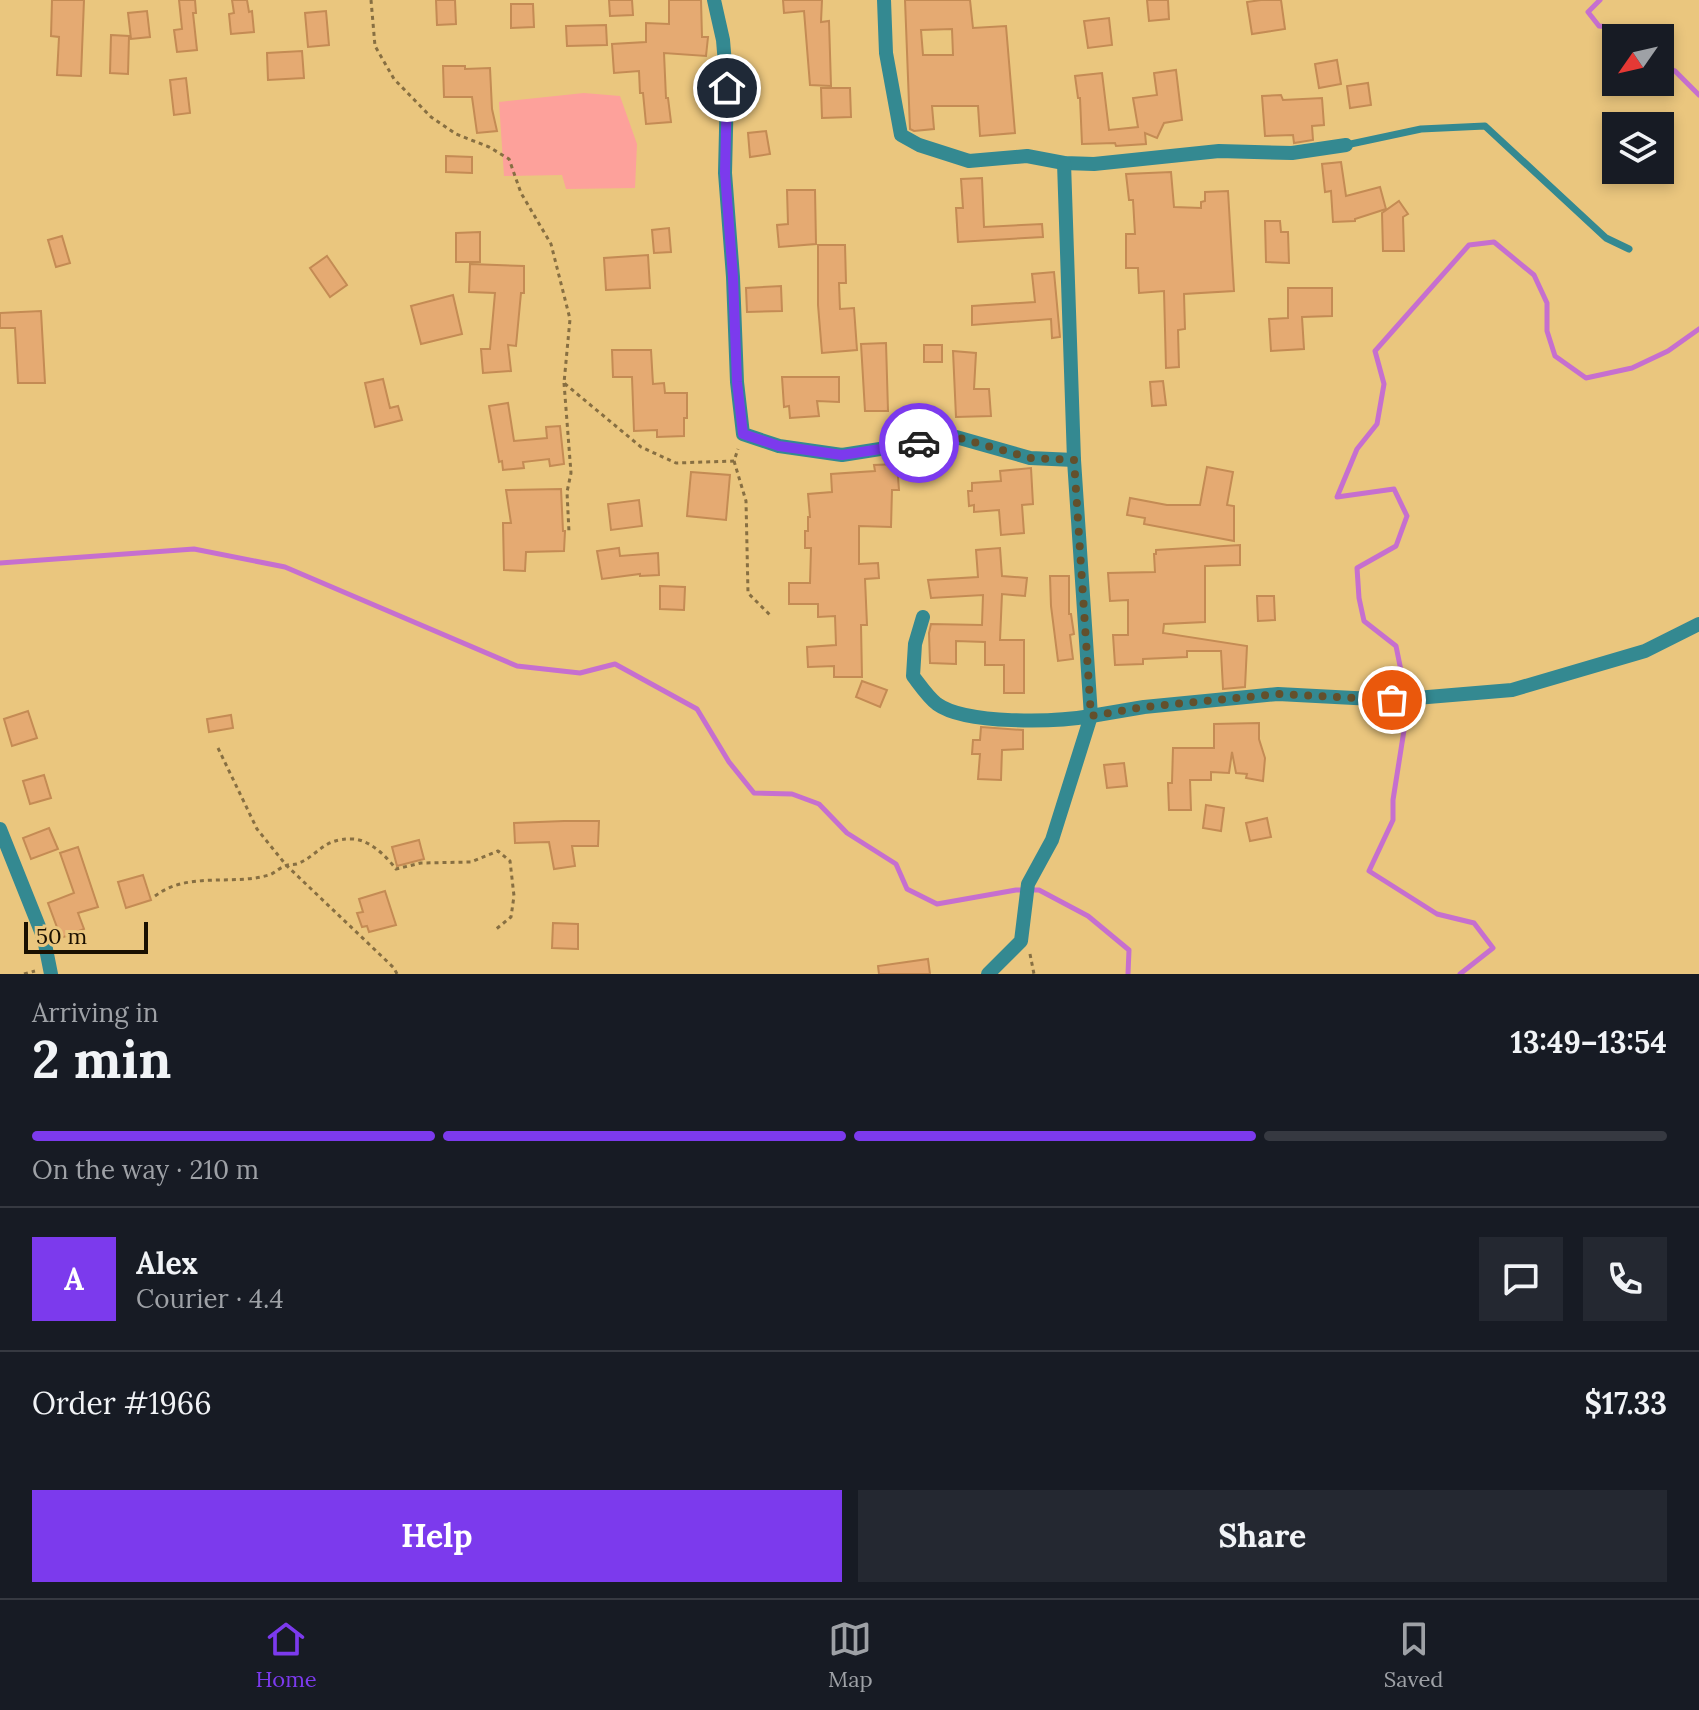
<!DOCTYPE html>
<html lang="en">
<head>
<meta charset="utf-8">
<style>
	body { margin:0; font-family:Lora,serif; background:#242831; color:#f1f3f6; height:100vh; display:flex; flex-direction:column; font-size:30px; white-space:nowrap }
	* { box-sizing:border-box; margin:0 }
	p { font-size:26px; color:#9ea1a6 }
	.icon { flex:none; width:44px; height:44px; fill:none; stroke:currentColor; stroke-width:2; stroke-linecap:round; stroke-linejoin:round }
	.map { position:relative; height:974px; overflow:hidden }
	.sheet { display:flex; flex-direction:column; background:#171b24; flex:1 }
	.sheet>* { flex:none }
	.needle { width:52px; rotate:236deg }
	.buttons { position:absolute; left:1602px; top:24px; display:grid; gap:16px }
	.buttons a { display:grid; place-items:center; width:72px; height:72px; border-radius:0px; background:#171b24; box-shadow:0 4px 12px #0003; font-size:40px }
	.scale { position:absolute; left:24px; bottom:20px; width:124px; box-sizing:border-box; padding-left:8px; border:4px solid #1a1000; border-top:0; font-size:22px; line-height:28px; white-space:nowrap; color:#1a1000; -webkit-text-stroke:6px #eac67e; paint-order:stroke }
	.pin { position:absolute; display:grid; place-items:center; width:68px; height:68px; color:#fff; margin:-34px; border:4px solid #fff; border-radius:50%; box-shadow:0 2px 8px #0007 }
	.courier { position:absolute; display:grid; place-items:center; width:80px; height:80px; margin:-40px; border:6px solid #7c3aed; border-radius:50%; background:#fff; color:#222; box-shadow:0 2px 10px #0007 }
	.headline em { font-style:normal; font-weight:700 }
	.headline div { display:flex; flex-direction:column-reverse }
	.headline { display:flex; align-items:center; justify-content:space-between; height:136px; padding:0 32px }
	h1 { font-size:52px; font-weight:700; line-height:60px }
	.bar { display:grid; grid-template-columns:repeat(4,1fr); gap:12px 8px; align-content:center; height:96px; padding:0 32px }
	.bar i { height:10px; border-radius:6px; background:#363941 }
	.bar .selected { background:#7c3aed }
	.bar p { grid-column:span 4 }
	.line { display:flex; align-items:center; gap:20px; padding:0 32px; border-top:2px solid #363941 }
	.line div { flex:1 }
	.round { display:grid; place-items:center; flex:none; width:84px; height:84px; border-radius:0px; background:#242831 }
	.action { display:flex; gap:16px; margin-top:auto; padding:16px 32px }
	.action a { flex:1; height:92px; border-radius:0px; background:#7c3aed; color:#fff; font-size:32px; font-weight:700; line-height:92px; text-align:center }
	.action a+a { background:#242831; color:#f1f3f6 }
	.tab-bar { display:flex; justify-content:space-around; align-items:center; height:112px; border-top:2px solid #363941; background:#171b24; font-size:22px; color:#9ea1a6 }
	.tab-bar a { display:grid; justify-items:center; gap:4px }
	.tab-bar .selected { color:#7c3aed }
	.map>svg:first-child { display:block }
</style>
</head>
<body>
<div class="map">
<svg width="1699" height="974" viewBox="0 0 1699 974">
	<rect width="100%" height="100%" fill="#eac67e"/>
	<!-- green -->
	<polygon fill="#fda19b" points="584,93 620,96 637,144 635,188 566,189 562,175 504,176 499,102"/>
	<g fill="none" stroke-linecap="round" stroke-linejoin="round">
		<!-- stream -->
		<g stroke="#c66fcf" stroke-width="5">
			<polyline points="1600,0 1588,12 1599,26 1623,28 1631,38"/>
			<polyline points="1660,64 1675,71 1699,95"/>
			<polyline points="0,563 194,549 285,567 517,666 580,673 615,664 697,709 729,762 754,793 792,794 819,804 847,833 896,864 907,889 937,904 1016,890 1039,890 1088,916 1129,950 1128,974"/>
			<polyline points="1460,974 1493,948 1474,923 1437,914 1369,871 1393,820 1393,800 1408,705 1396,646 1364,621 1359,598 1357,568 1396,546 1407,516 1394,489 1337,497 1357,449 1377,424 1384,384 1375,351 1469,245 1494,242 1534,275 1547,303 1547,331 1555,356 1586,378 1632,368 1668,351 1699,329"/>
		</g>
	</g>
	<!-- building -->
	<g fill="#e5aa72" stroke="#c48b54" stroke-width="2" fill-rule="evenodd">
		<polygon points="52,0 84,0 81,76 57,75 59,37 51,36"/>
		<polygon points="179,0 195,0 196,13 193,13 197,50 177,52 174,30 182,29"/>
		<polygon points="232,0 247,0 249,12 252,11 254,32 231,34 229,14 234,13"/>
		<polygon points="436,0 455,0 456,24 437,25"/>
		<polygon points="609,0 632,0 633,15 610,16"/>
		<polygon points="669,0 701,0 702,37 708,37 706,56 664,53 666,98 668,98 671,122 646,124 643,93 640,93 639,71 614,73 612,44 646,42 646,23 669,24"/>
		<polygon points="783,0 822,0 821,22 829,21 831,86 810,85 804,11 784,13"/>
		<path d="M905 0H970L973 28 1006 26 1015 133 980 136 978 106H932L934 129 914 131 910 129ZM952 29 953 55H923L921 30Z"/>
		<polygon points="1147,0 1168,0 1169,19 1149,21"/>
		<polygon points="1261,0 1281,0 1285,29 1252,34 1247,2"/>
		<polygon points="511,4 533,4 534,27 511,28"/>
		<polygon points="147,11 150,37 131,39 128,13"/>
		<polygon points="326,11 329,45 308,47 305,13"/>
		<polygon points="1109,18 1112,45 1088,48 1084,21"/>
		<polygon points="606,25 607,45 567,46 566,26"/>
		<polygon points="111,35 129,36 128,74 110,73"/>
		<polygon points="302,51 304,78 268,80 267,53"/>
		<polygon points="1337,60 1341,84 1319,88 1315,64"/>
		<polygon points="443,66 465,66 465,69 490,68 492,109 497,131 477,133 472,97 444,97"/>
		<polygon points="1176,70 1182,120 1164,123 1157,138 1145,133 1146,144 1116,146 1115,143 1082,144 1080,98 1078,98 1075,76 1102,73 1109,130 1138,127 1133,98 1157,95 1154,73"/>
		<polygon points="186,78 190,113 174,115 170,80"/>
		<polygon points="1368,83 1371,105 1350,108 1347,86"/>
		<polygon points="821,88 850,88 851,117 822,118"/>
		<polygon points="1281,95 1283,100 1322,98 1324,125 1312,126 1313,140 1294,143 1293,135 1265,136 1262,96"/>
		<polygon points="766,131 770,154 750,157 748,133"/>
		<polygon points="446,156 472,157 472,173 446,172"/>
		<polygon points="1341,162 1346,196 1380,187 1386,209 1355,219 1355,221 1333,222 1331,191 1325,192 1322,164"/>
		<polygon points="1171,172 1174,207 1201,208 1201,202 1205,201 1205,192 1228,191 1234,291 1184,294 1185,329 1178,330 1179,367 1166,368 1164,291 1139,293 1138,268 1126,268 1126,234 1135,234 1133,200 1129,200 1126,174"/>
		<polygon points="982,178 984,227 1042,224 1043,237 958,242 956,208 963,208 961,179"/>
		<polygon points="787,190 815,190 816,244 779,247 777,225 788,224"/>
		<polygon points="1399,201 1408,214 1403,217 1404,251 1383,251 1382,213"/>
		<polygon points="1265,221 1280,221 1281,232 1288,232 1289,263 1266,262"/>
		<polygon points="669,228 671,252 654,253 652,230"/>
		<polygon points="480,232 480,262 456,262 456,233"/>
		<polygon points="62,236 70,263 56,267 48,240"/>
		<polygon points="818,245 845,245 846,283 839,283 840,309 854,308 857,350 822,353 818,305"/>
		<polygon points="648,255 650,288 606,290 604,258"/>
		<polygon points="327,256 347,285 330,297 310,268"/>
		<polygon points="470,264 524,266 524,293 521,293 516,346 508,345 511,371 483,373 481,349 490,349 495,293 469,292"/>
		<polygon points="1054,272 1060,337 1052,338 1051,319 972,325 972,306 1035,302 1032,274"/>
		<polygon points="781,286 782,311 747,312 746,288"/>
		<polygon points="1288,288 1332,288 1332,316 1302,317 1304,349 1271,351 1269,319 1288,318"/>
		<polygon points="453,295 462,334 421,344 411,306"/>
		<polygon points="41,311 45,383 18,383 15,328 0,328 0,313"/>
		<polygon points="886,343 888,411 865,411 861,344"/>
		<rect x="924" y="345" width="18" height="17"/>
		<polygon points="612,350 651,350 653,384 664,383 665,393 687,393 687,418 684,418 684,436 657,437 657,430 634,431 632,377 613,377"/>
		<polygon points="953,351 976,353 974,389 989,389 991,416 956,417"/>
		<polygon points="782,377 839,377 839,402 817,401 819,416 790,418 789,406 784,407"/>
		<polygon points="383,379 390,408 398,406 402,420 375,427 365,383"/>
		<polygon points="1163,381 1166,405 1152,406 1150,382"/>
		<polygon points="508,403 514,441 547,438 546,427 560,426 564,464 550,466 549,459 523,462 524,468 503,470 502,461 499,462 489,406"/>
		<polygon points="897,464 899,490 892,490 891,527 859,526 859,564 878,563 879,578 865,579 867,625 861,625 862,677 834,677 834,666 808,667 807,647 836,645 835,616 818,617 818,604 789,604 789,583 810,583 811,548 805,548 805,531 808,531 808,517 810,517 808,494 832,492 831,474 875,471 874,465"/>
		<polygon points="1207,467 1233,472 1227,505 1234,506 1234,541 1144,524 1145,518 1127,515 1130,498 1167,505 1200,505"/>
		<polygon points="1031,468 1033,504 1022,505 1024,533 1001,535 999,510 974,512 974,505 969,506 968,491 972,491 972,483 1001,481 1000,471"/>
		<polygon points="691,472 730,475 726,520 687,516"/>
		<polygon points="561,489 563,531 565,531 564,551 526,552 525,571 504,570 503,523 511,523 506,490"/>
		<polygon points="639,500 642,526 611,530 608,504"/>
		<polygon points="1240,545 1240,565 1205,566 1205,622 1164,624 1163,633 1247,646 1245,687 1223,689 1221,651 1187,651 1187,657 1143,659 1143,664 1115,665 1113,635 1128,635 1128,600 1110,601 1108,573 1155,572 1154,554 1156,554 1156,550"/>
		<polygon points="619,548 620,556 658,553 659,575 640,576 640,574 602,579 597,551"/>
		<polygon points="1000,548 1002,576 1027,578 1025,596 1002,594 1000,640 1024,640 1024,693 1004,693 1004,665 985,665 985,642 956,641 956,664 930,663 929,633 931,624 982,625 983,595 931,598 928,580 978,577 976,550"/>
		<polygon points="1050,576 1069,576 1069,614 1071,614 1074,634 1070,635 1073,659 1058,661 1051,606"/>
		<polygon points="660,586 685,587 684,610 660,609"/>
		<polygon points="1257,596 1274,596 1275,620 1258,621"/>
		<polygon points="862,681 887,690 880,707 856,697"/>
		<polygon points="28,711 37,738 12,746 4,719"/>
		<polygon points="231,715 233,728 209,732 207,719"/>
		<polygon points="1259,723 1259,739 1265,758 1263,781 1246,778 1247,774 1236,773 1232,752 1229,773 1211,772 1211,780 1190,780 1191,810 1169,810 1168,783 1172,783 1173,748 1214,748 1214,724"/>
		<polygon points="981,727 1023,730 1023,749 1002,750 1001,780 978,779 980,754 972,754 973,740 980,740"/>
		<polygon points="1124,763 1127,786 1107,788 1104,765"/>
		<polygon points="44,775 51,798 30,804 23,781"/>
		<polygon points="1206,805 1224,808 1221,831 1203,828"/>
		<polygon points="1267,818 1271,837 1250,841 1246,823"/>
		<polygon points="564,821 599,821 598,846 572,846 575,866 554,869 549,842 515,843 514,823"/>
		<polygon points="49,828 58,849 31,859 23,838"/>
		<polygon points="419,840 424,859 397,866 392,847"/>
		<polygon points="78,847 98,907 78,913 84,929 61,938 48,903 74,893 60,853"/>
		<polygon points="143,875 151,900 126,908 118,882"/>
		<polygon points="385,891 396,925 369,932 367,926 362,927 357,913 363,912 359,899"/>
		<polygon points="553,923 578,924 578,949 552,948"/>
		<polygon points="928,959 930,974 879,974 878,966"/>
	</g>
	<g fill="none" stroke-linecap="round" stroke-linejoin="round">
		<!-- path -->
		<g stroke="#876f42" stroke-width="3" stroke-dasharray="4 4" stroke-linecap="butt">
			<polyline points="371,0 375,46 394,79 431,117 456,134 489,147 509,159 521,193 551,244 570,319 564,383 641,447 676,463 734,461 738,449"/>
			<polyline points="564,383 571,473 567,492 569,532"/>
			<polyline points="734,461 746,501 748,593 772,617"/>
			<polyline points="218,748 257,829 286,865 394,968 397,974"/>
			<path d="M155 896C188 871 232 886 269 875 275 873 279 868 285 866 289 864 293 865 297 864 319 855 323 838 352 839 369 839 386 856 396 869L421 863 471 862 498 851 510 861 514 896 511 917 495 930"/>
			<polyline points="1030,954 1034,974"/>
			<polyline points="24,974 35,971"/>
		</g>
		<!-- service -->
		<polyline stroke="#348991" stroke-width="7" points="1346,145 1421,129 1485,126 1606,238 1629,249"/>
		<!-- minor -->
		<g stroke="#348991" stroke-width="14">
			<polyline points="714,0 723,40 727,88 725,173 733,277 737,382 743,434 779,446 842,455 956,437 1030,458 1074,460"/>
			<polyline points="884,0 886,53 901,135 919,145 969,161 1027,156 1064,163 1094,164 1219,151 1292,153 1346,145"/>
			<polyline points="1064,163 1074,460 1091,716 1144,707 1278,694 1392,700 1512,690 1645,651 1699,624"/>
			<path d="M923 617 915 644 913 676C920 685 928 697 937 704 966 725 1056 722 1091 716L1052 840 1028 884 1021 941 988 974"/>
			<polyline points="0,829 44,939 51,974"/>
		</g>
	</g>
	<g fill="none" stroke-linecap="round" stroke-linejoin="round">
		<!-- done -->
		<polyline stroke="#63502c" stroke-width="8" stroke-dasharray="0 14.4" points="919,443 956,437 1030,458 1074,460 1091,716 1144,707 1278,694 1392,700"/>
		<!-- route -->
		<polyline stroke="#7c3aed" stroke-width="10" points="727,88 725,173 733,277 737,382 743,434 779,446 842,455 919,443"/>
	</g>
</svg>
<div class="buttons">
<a><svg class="needle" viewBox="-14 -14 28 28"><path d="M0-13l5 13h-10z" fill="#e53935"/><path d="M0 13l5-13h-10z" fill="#9ea1a6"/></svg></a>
<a><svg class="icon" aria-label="layers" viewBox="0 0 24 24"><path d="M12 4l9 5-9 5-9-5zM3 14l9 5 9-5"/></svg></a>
</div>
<div class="scale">50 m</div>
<div class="pin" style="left:1392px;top:700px;background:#ea580c"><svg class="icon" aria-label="bag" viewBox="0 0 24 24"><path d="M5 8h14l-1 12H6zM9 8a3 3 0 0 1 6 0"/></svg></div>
<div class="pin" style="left:727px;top:88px;background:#1f2937"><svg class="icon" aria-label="home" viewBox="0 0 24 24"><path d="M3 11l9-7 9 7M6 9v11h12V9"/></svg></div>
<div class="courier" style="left:919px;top:443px"><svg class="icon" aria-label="car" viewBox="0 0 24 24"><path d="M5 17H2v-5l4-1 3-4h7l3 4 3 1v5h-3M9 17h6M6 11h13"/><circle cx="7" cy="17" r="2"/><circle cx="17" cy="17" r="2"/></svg></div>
</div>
<section class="sheet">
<div class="headline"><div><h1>2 min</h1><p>Arriving in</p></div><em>13:49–13:54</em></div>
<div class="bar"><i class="selected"></i><i class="selected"></i><i class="selected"></i><i></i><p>On the way · 210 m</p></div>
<div class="line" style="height:144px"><b class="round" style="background:#7c3aed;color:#fff">A</b><div><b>Alex</b><p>Courier · 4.4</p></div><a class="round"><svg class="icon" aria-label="chat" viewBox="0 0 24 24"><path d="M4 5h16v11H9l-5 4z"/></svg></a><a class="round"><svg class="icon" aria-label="phone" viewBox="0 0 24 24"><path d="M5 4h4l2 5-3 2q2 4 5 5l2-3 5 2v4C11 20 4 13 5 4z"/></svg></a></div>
<div class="line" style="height:104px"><div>Order #1966</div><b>$17.33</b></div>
<div class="action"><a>Help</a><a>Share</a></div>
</section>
<nav class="tab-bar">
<a class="selected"><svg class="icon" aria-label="home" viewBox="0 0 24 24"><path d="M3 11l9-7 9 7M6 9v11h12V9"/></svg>Home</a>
<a><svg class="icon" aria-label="map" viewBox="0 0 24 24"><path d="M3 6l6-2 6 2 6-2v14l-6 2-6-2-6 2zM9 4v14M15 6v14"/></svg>Map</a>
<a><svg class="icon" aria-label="saved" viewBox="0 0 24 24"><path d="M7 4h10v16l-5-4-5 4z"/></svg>Saved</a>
</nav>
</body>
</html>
